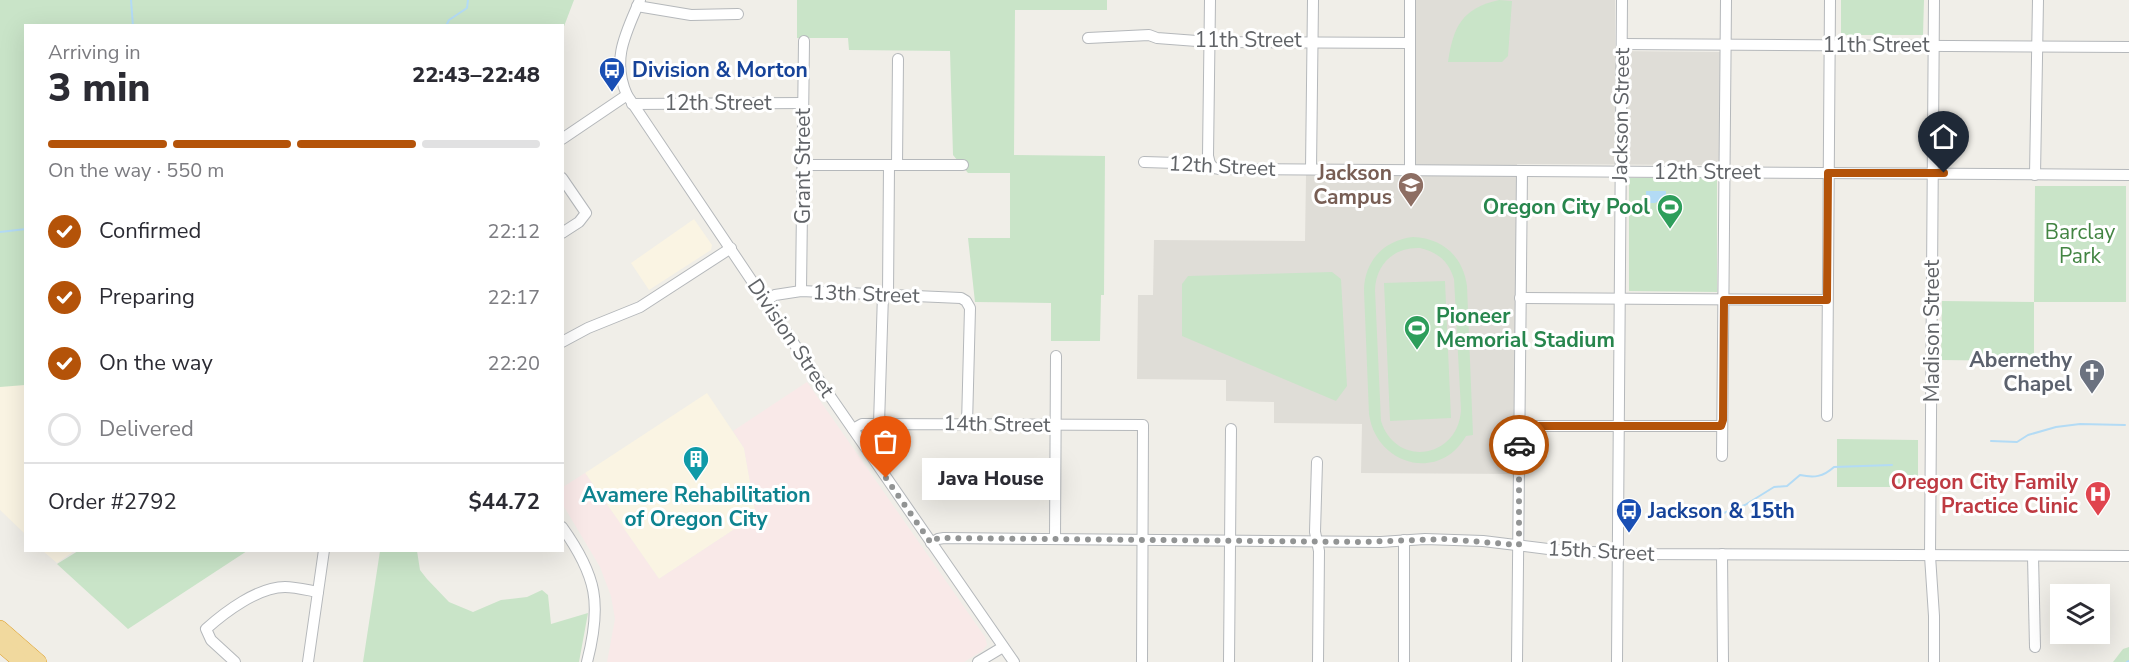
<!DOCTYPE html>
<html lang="en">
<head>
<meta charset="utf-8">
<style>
	body { margin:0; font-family:"Nunito Sans",sans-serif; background:#f7f7f7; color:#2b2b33; height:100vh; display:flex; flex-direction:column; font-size:22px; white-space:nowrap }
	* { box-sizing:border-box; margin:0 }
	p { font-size:20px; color:#7c7c81 }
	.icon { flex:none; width:33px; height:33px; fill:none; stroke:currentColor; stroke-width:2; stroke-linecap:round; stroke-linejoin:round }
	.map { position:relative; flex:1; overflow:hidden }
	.panel { position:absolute; left:24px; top:24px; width:540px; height:528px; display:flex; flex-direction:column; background:#fff; border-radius:0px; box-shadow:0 6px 24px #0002 }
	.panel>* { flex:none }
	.controls { position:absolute; left:2050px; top:584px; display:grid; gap:12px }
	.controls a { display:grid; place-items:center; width:60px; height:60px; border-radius:0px; background:#fff; box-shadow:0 6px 24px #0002; font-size:30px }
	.pin { position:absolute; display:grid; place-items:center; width:51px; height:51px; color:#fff; margin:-62px -26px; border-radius:50% 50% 50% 0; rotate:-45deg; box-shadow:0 0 6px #0007 }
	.pin .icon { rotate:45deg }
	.courier { position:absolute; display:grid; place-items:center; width:60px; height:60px; margin:-30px; border:4px solid #b45309; border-radius:50%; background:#fff; color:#222; box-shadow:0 2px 8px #0007 }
	.bubble { position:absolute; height:42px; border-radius:0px; background:#fff; box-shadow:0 6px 24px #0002; font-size:20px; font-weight:800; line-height:42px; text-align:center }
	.overview em { font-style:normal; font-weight:800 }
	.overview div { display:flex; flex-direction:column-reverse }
	.overview { display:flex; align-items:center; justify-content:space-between; height:102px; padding:0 24px }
	h1 { font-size:39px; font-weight:800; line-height:45px }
	.bar { display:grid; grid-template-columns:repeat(4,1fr); gap:9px 6px; align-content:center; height:72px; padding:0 24px }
	.bar i { height:8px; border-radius:4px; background:#e1e1e2 }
	.bar .current { background:#b45309 }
	.bar p { grid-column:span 4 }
	.line { display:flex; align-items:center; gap:15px; padding:0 24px; border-top:2px solid #e1e1e2 }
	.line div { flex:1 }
	ol { padding:0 24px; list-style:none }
	li { display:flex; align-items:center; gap:18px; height:66px }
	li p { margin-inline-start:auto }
	li .icon { padding:6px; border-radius:50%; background:#b45309; color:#fff; stroke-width:4 }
	li:last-child { color:#7c7c81 }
	li i { width:33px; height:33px; border:3px solid #e1e1e2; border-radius:50% }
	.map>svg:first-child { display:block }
</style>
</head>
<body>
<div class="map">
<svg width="2129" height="662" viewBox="0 0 2129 662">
	<rect width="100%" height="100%" fill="#f0eee8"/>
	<!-- commercial -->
	<g fill="#faf4e3">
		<polygon points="694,219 712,245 711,250 649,290 631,263"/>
		<polygon points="25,357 25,534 0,510 0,374"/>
		<polygon points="707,393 744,448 756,515 659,579 585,473"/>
		<polygon points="43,551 74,551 57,563"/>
	</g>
	<!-- education -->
	<polygon fill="#dfddd7" points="1415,0 1615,0 1615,51 1720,52 1719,165 1517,164 1513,474 1361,473 1362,424 1274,423 1274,402 1226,401 1226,380 1137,379 1138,295 1153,295 1154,240 1305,241 1306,175 1413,176"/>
	<!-- medical -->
	<polygon fill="#f9e9e8" points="807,382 985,637 987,645 982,651 964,662 607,662 615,619 611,596 600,567 563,505 563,487 585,473 659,579 756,515 744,448 733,431"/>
	<!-- green -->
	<g fill="#c9e4c8" fill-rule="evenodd">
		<polygon points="0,0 574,0 563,29 562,26 26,26 25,385 0,387"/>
		<polygon points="797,0 1107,0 1107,10 1015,10 1014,155 1105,156 1104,295 1101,295 1100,341 1051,341 1051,303 975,302 968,238 1010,238 1010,173 968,173 953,155 950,51 849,50 848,38 797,38"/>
		<path d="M1499 0 1512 1 1508 56 1502 62H1448C1453 27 1462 8 1499 0Z"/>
		<polygon points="1841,0 1924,0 1923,35 1841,35"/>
		<polygon points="1629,178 1717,178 1717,292 1629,291"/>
		<polygon points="2035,186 2126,186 2126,302 2034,302 2034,365 2022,365 2022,361 1941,360 1942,301 2034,302"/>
		<path d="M1413 237C1442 238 1463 256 1467 286L1473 435 1466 436C1439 483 1376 465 1369 414L1364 291C1364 261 1384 240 1413 237ZM1420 248C1438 252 1449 262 1454 279L1461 410C1458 459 1396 468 1381 421L1375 290C1376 264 1394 247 1420 248Z"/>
		<polygon points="1332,272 1341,279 1347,386 1336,401 1182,336 1182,284 1188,276"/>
		<polygon points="1445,281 1451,418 1390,421 1384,283"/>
		<polygon points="1837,439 1918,440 1918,487 1837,487"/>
		<polygon points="78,551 78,550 247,551 128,629 57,564"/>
		<polygon points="380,551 417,551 420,570 427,579 449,602 473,612 501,600 527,597 542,590 548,595 551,624 588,613 579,662 363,662"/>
		<polygon points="2129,647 2129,662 2113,662 2123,649"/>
	</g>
	<!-- water -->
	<polygon fill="#b3dbf5" points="1646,191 1666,191 1666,198 1655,203 1646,203"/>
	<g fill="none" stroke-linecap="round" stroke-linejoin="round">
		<!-- stream -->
		<g stroke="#b3dbf5" stroke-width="2">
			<polyline points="131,0 133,26"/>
			<polyline points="446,26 449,20 467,8 468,0"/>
			<polyline points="0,232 26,229"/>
			<polyline points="1991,441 2017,442 2028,435 2056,427 2080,424 2125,425"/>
			<path d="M1721 514 1745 505 1774 487 1787 486 1800 475C1814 478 1823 477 1834 467L1892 465"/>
			<polyline points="2127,662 2129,661"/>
		</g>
		<!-- minor casing -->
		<g stroke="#b5b8bb" stroke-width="12">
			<g id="minor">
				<path d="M640 0C626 33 611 59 627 95L803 357 1014 662"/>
				<polyline points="1934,0 1930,556 1934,616 1934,662"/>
				<polyline points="637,6 691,15 738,14"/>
				<polyline points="1088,38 1149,35 1157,38 1210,42 1410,43"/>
				<polyline points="1622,44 2129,47"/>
				<polyline points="632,104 803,103"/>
				<polyline points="562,139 627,95"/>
				<polyline points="1144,162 1210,164 1214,168 1220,169 2129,175"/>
				<polyline points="1210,164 1208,156 1210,0"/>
				<polyline points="803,165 963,165"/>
				<polyline points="897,165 898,59"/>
				<polyline points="1311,169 1313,0"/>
				<polyline points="1410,170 1410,0"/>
				<polyline points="2035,175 2038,0"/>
				<polyline points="562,178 586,213 579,222 562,233"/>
				<polyline points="801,291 804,41"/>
				<polyline points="888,294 889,165"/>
				<polyline points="1520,298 1827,300"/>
				<polyline points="767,300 775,295 801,291 961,298 966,301 970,308 967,424"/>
				<polyline points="562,342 588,328 640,307 731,248"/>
				<polyline points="1827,416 1830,0"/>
				<polyline points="879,424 883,294"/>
				<polyline points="1519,426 1721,426"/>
				<polyline points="853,429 862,424 1143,425 1142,662"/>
				<polyline points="1722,456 1726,0"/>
				<polyline points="1317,462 1315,532 1319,551 1318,662"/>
				<path d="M562 527C597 576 602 604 587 662"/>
				<polyline points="1055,539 1056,356"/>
				<polyline points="931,543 938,539 944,538 1381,542 1425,539 1483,541 1556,550 1629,554 2129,556"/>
				<polyline points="1722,554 1723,662"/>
				<polyline points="2033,556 2035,647"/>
				<path d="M235 662 211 640 206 629C225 612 258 587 285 587 295 587 307 590 318 592"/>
				<polyline points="308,662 324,550"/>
				<polyline points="978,662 1003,647"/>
				<polyline points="1229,662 1231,429"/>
				<polyline points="1404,662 1404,540"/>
				<polyline points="1517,662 1522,171"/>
				<polyline points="1617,662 1622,0"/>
			</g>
		</g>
		<!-- highway casing -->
		<g stroke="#dc991c" stroke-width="16">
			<g id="highway">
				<polyline points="0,628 39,662"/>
				<polyline points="0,644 21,662"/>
			</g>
		</g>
		<!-- minor -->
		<use href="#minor" stroke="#fff" stroke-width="10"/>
		<!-- highway -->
		<use href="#highway" stroke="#f1d99e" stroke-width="15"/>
	</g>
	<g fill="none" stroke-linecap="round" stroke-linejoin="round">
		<!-- done -->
		<polyline stroke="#929494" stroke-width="6" stroke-dasharray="0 10.8" points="886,478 931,543 938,538 944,538 1362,542 1444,539 1519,545 1519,445"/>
		<!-- route -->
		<polyline stroke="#b45309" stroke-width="8" points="1519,445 1519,426 1721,426 1723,420 1724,300 1827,300 1828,173 1944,173"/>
	</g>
	<!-- icons -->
	<defs>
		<g id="bus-pin" transform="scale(1.35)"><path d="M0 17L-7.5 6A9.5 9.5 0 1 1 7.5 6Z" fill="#1a4fb4" stroke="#fff"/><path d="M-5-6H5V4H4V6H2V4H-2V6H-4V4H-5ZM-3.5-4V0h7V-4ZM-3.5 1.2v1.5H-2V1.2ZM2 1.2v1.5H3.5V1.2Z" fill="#fff"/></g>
		<g id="school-pin" transform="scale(1.35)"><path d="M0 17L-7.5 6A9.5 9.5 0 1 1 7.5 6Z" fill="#8d6e63" stroke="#fff"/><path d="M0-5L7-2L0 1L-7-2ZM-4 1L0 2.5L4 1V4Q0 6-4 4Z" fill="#fff"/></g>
		<g id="stadium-pin" transform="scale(1.35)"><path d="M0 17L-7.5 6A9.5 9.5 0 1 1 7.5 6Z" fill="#2e9e5b" stroke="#fff"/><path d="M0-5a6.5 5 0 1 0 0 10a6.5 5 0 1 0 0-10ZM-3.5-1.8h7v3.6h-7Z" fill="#fff"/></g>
		<g id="church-pin" transform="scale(1.35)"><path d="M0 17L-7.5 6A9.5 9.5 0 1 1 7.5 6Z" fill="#6b7280" stroke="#fff"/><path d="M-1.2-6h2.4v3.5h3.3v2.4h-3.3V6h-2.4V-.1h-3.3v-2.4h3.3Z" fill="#fff"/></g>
		<g id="building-pin" transform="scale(1.35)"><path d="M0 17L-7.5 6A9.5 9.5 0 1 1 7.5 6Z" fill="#0f9aa8" stroke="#fff"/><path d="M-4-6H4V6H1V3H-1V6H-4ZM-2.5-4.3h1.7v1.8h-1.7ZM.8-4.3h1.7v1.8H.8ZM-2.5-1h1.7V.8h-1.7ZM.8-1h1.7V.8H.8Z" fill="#fff"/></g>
		<g id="hospital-pin" transform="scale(1.35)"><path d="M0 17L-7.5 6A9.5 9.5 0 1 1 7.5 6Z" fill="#e0444e" stroke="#fff"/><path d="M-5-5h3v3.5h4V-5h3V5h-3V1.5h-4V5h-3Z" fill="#fff"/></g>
	</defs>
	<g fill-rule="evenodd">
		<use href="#bus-pin" x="612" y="70"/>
		<use href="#school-pin" x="1411" y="185"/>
		<use href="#stadium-pin" x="1670" y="207"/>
		<use href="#stadium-pin" x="1417" y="328"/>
		<use href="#church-pin" x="2092" y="372"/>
		<use href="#building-pin" x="696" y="459"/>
		<use href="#hospital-pin" x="2098" y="494"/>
		<use href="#bus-pin" x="1629" y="511"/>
	</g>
	<g text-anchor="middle" stroke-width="6" stroke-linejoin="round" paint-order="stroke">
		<!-- street labels -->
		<g font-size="21" fill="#606367" stroke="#fff">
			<text x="1248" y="47">11th Street</text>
			<text x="1876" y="52">11th Street</text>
			<text x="718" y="110">12th Street</text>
			<text transform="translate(1621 115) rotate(-89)" y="7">Jackson Street</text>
			<text transform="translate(803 166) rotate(-90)" y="7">Grant Street</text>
			<text transform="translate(1222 166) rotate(3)" y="7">12th Street</text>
			<text x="1707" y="179">12th Street</text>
			<text transform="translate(866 294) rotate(2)" y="7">13th Street</text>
			<text transform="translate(1932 331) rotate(-90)" y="7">Madison Street</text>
			<text transform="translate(791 338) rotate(56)" y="7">Division Street</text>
			<text transform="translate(997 424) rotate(1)" y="7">14th Street</text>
			<text transform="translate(1601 551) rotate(3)" y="7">15th Street</text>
		</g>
		<!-- transit labels -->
		<g font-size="21" font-weight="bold" fill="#164399" stroke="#fff" text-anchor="start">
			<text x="632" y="77">Division &amp; Morton</text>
			<text x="1648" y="518">Jackson &amp; 15th</text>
		</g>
		<!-- education labels -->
		<g font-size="21" font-weight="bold" fill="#785e54" stroke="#fff" text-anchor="end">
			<text x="1392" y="180">Jackson<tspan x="1392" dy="24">Campus</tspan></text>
		</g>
		<!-- leisure labels -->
		<g font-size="21" font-weight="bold" fill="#27864d" stroke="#fff" text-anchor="end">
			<text x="1650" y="214">Oregon City Pool</text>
			<text x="1436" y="323" text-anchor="start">Pioneer<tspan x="1436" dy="24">Memorial Stadium</tspan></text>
		</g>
		<!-- park labels -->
		<g font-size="21" fill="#428442" stroke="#fff">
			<text x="2080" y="239">Barclay<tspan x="2080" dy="24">Park</tspan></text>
		</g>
		<!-- worship labels -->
		<g font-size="21" font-weight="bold" fill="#5b616d" stroke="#fff" text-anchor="end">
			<text x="2072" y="367">Abernethy<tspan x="2072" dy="24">Chapel</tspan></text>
		</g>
		<!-- health labels -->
		<g font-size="21" font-weight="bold" fill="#be3a42" stroke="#fff" text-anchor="end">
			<text x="2078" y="489">Oregon City Family<tspan x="2078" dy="24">Practice Clinic</tspan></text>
		</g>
		<!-- culture labels -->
		<g font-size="21" font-weight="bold" fill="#0d838f" stroke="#fff">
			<text x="696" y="502">Avamere Rehabilitation<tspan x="696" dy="24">of Oregon City</tspan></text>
		</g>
	</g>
</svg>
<div class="controls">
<a><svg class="icon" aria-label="layers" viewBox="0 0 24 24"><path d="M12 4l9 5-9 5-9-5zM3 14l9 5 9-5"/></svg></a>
</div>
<div class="pin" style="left:886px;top:478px;background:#ea580c"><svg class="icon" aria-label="bag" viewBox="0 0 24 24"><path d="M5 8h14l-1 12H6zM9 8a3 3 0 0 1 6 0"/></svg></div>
<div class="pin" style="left:1944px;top:173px;background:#1f2937"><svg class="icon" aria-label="home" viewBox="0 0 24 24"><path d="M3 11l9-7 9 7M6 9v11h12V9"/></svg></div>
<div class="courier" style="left:1519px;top:445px"><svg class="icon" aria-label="car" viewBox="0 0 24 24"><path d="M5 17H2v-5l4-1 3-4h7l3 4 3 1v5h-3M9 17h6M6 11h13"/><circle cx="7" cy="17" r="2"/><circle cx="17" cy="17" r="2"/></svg></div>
<div class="bubble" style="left:922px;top:458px;width:138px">Java House</div>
<section class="panel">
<div class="overview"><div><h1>3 min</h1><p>Arriving in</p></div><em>22:43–22:48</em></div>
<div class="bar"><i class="current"></i><i class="current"></i><i class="current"></i><i></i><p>On the way · 550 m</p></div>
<ol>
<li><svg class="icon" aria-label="check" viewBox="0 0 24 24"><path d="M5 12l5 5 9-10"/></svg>Confirmed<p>22:12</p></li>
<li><svg class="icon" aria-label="check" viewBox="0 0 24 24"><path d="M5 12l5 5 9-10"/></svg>Preparing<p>22:17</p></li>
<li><svg class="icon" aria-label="check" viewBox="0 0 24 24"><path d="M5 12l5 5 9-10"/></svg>On the way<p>22:20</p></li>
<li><i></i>Delivered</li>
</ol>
<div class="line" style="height:78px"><div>Order #2792</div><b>$44.72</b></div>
</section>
</div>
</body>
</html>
